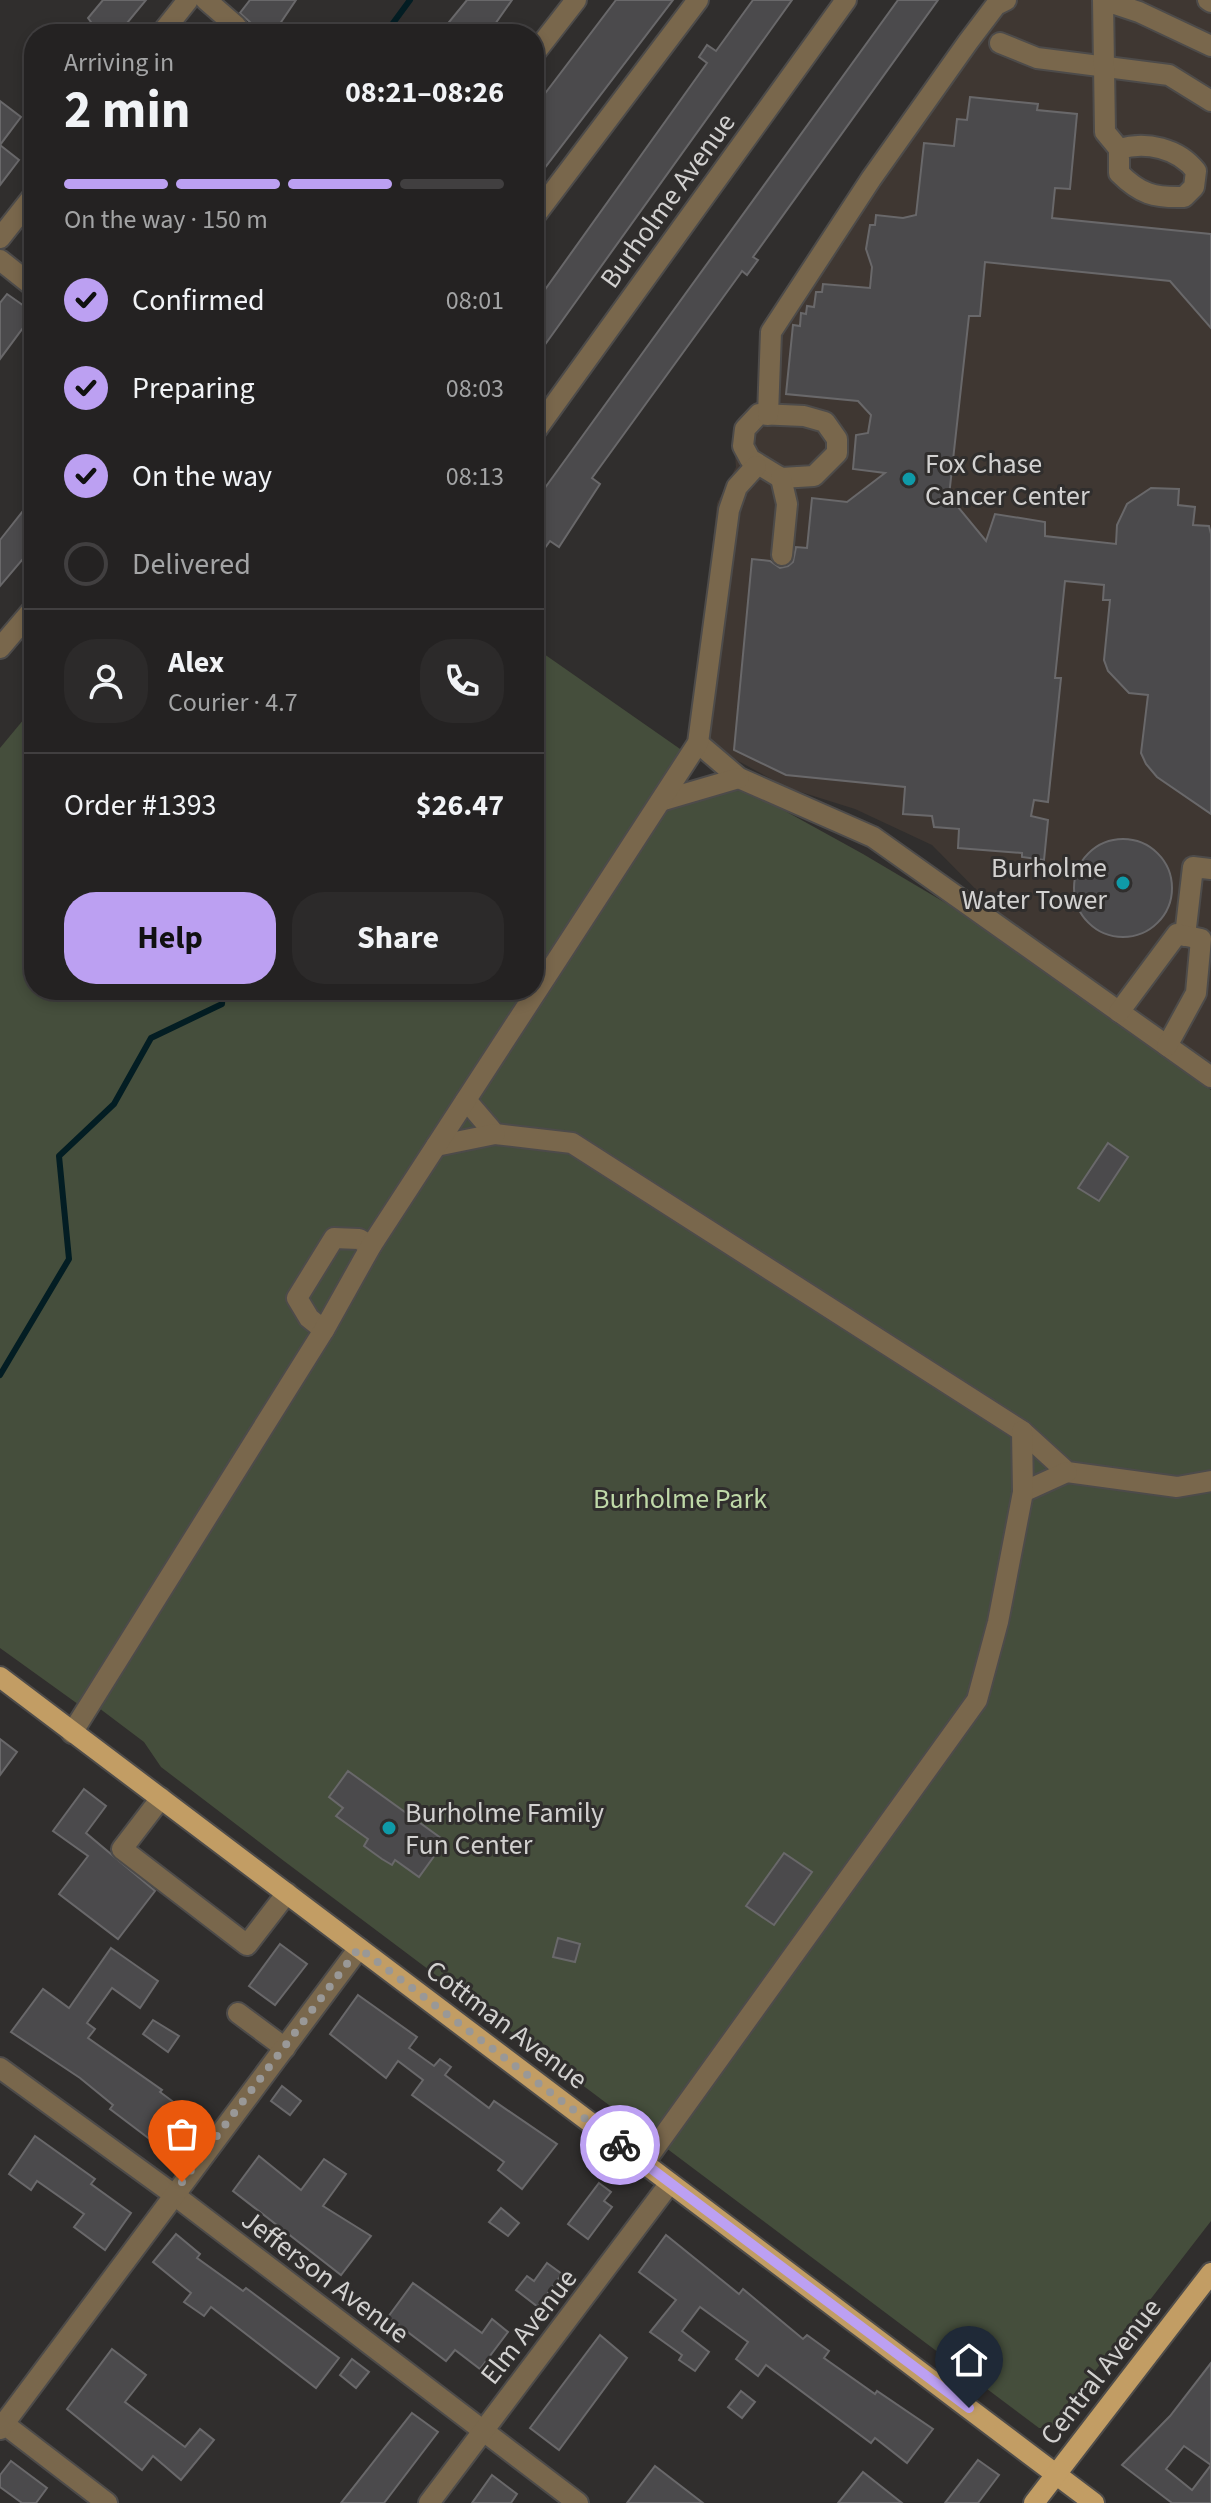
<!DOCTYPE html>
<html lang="en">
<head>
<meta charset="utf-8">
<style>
	body { margin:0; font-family:"Source Sans 3",sans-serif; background:#2c2a2a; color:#f1f3f6; height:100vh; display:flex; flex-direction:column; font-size:30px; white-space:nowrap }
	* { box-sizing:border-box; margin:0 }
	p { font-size:26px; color:#a3a4a5 }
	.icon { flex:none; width:44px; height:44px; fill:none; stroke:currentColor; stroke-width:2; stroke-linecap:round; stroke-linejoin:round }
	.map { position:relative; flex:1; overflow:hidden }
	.side { position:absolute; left:24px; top:24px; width:520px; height:976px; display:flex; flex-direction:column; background:#242222; border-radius:32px; box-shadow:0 4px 12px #0003,0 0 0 2px #413f40 }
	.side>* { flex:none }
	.pin { position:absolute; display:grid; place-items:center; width:68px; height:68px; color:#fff; margin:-82px -34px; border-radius:50% 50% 50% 0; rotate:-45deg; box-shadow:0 0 8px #0007 }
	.pin .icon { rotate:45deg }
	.courier { position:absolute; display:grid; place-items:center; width:80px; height:80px; margin:-40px; border:6px solid #bca0f2; border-radius:50%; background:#fff; color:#222; box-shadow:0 2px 10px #0007 }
	.head em { font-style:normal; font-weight:700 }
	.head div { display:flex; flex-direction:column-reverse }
	.head { display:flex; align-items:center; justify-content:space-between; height:136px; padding:0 40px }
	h1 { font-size:52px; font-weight:700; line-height:60px }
	.bar { display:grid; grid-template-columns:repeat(4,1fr); gap:12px 8px; align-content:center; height:96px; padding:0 40px }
	.bar i { height:10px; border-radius:6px; background:#413f40 }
	.bar .selected { background:#bca0f2 }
	.bar p { grid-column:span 4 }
	.line { display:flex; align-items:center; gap:20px; padding:0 40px; border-top:2px solid #413f40 }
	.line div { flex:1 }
	.round { display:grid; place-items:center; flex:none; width:84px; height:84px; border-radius:32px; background:#2c2a2a }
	ol { padding:0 40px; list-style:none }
	li { display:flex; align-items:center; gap:24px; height:88px }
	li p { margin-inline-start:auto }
	li .icon { padding:8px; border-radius:50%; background:#bca0f2; color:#111; stroke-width:4 }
	li:last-child { color:#a3a4a5 }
	li i { width:44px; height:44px; border:4px solid #413f40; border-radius:50% }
	.primary-button { display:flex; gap:16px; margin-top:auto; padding:16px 40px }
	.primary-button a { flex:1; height:92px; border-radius:32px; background:#bca0f2; color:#111; font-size:32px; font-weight:700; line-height:92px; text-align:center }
	.primary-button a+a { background:#2c2a2a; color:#f1f3f6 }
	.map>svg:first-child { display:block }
</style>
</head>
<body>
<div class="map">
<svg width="1211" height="2503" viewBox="0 0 1211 2503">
	<rect width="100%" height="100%" fill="#302e2d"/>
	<!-- built -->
	<polygon fill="#3f3732" points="989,0 1211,0 1211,1067 1015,929 932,845 855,809 788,788 692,736 717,503 736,467 733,432 739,417 758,401 762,331"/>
	<!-- green -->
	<polygon fill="#454e3c" points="534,647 683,751 667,778 699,797 745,789 863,854 971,918 1211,1090 1211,2221 1051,2428 1039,2428 284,1861 161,1767 144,1742 87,1699 82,1707 0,1648 0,748 34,707 34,990 534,990"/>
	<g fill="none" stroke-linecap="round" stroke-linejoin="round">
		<!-- stream -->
		<g stroke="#031d23" stroke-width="6">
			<polyline points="385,34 410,0"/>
			<polyline points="0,1375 69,1259 59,1156 114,1104 151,1038 222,1004 223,990"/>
		</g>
	</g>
	<!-- building -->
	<g fill="#4b4a4c" stroke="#69686a" stroke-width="2">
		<polygon points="103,0 146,0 118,34 100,34 88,18"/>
		<polygon points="250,0 296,0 273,34 263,34 240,13"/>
		<polygon points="467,0 512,0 488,34 464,34 449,22"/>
		<polygon points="616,0 673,0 534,182 534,108"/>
		<polygon points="753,0 792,0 534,360 534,305 707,63 699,57 707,45 716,51"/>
		<polygon points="898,0 938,0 753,257 758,260 747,275 742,271 740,274 592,478 600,484 559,547 550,541 534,563 534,503"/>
		<polygon points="970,97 1038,104 1037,110 1077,114 1070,189 1055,188 1052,218 1211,234 1211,328 1170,281 985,262 980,316 969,316 949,496 986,541 995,514 1045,522 1045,536 1116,544 1117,525 1127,504 1151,488 1179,489 1178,505 1195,507 1193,525 1209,526 1211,534 1211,814 1157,777 1146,764 1141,753 1148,695 1129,693 1108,671 1104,660 1110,600 1103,600 1104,585 1065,581 1055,678 1061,678 1048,802 1034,800 1031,816 1048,820 1044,860 1022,857 1022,853 958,848 959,829 934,827 932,816 903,814 905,787 786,775 734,750 752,559 770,561 780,568 788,566 793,562 796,547 807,548 812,498 847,502 885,473 853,469 856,435 868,433 871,415 858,401 786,394 793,325 800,326 801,313 806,314 807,306 814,307 816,292 822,292 823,284 870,288 872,267 866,249 870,225 875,225 876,215 903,218 916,215 924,143 954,146 957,119 967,120"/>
		<polygon points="0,101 21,117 0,145"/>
		<polygon points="0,145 19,160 0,185"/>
		<polygon points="7,294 34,313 0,359 0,303"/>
		<polygon points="34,497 34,546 0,586 0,540"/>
		<circle cx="1123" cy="888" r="49"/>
		<polygon points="1108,1143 1128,1157 1099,1201 1078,1188"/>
		<polygon points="0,1739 17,1752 0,1775"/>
		<polygon points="348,1771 445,1841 419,1877 395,1860 392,1865 382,1859 364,1846 368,1839 336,1816 343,1808 329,1797"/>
		<polygon points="84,1789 106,1806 86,1833 155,1891 118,1939 59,1894 88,1856 53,1831"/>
		<polygon points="784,1853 812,1872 774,1925 746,1906"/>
		<polygon points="558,1938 580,1944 575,1962 553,1957"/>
		<polygon points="280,1944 307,1964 275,2005 249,1986"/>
		<polygon points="111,1948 158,1981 140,2008 112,1988 87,2023 95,2029 88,2038 162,2090 160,2092 192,2116 186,2124 191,2127 168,2153 110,2109 113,2105 80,2078 11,2032 43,1989 69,2008"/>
		<polygon points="358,1995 417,2037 409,2048 434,2066 440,2059 451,2067 445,2075 489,2108 494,2101 557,2144 522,2189 498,2170 504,2162 412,2095 423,2080 398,2061 386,2078 330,2034"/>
		<polygon points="153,2020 179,2036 168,2052 143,2034"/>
		<polygon points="282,2086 301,2101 290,2115 271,2101"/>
		<polygon points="35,2136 95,2179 91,2184 131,2213 105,2250 74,2227 84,2214 37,2181 31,2190 9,2174"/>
		<polygon points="259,2156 301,2190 324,2159 346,2174 323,2206 371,2236 341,2275 233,2191"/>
		<polygon points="599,2183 611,2192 604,2201 612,2207 588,2239 568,2224"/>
		<polygon points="501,2208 519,2223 508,2236 489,2222"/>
		<polygon points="176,2234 200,2254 197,2258 243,2291 246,2288 339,2358 316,2388 211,2307 204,2316 184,2302 191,2293 153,2262"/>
		<polygon points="666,2235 739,2294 743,2289 803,2339 807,2335 829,2351 824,2358 875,2394 877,2391 933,2429 907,2463 875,2438 871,2443 766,2365 758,2376 736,2359 748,2342 700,2307 682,2331 709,2352 695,2371 679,2360 682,2355 650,2332 676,2300 639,2272"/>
		<polygon points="547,2263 562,2274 538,2307 516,2290 527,2276 534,2281"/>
		<polygon points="413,2283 482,2333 492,2319 508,2332 480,2369 455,2350 446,2361 388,2317"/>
		<polygon points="600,2335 627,2358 559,2450 530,2428"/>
		<polygon points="112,2349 146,2375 125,2402 185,2447 200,2429 214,2440 181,2480 153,2456 142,2470 67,2409"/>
		<polygon points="352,2359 369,2372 356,2388 340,2375"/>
		<polygon points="1211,2363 1211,2465 1184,2446 1166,2469 1192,2490 1211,2465 1211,2503 1172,2503 1122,2465 1170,2416"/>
		<polygon points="741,2391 755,2402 742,2418 728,2407"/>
		<polygon points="412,2413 438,2432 384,2503 341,2503"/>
		<polygon points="978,2460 999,2475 978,2503 945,2503"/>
		<polygon points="11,2461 47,2488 36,2503 22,2503 0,2487 0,2475"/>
		<polygon points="655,2466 703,2503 627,2503"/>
		<polygon points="863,2472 902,2503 838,2503"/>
		<polygon points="492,2475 517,2494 511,2503 472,2503"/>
	</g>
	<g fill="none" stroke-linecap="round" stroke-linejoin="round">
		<!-- minor casing -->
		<g stroke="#4d4b4a" stroke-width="24">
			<g id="minor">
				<polyline points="206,0 236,26"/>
				<polyline points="1208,0 1211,2"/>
				<polyline points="161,34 188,0"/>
				<polyline points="1000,43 1037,58 1169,75 1211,101"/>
				<polyline points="534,54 576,0"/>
				<path d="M1119 149C1146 141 1178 148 1196 171L1194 187 1184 197C1154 198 1140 194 1119 173V149L1105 132 1103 0 1139 12 1211 46"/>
				<polyline points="534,217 698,0"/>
				<polyline points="0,238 34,195"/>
				<polyline points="0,260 34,287"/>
				<polygon points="759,414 804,416 825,422 837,439 837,453 814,476 781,478 750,459 743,446 745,429"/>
				<polyline points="768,415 771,332 871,179 968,42 996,5 1006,0"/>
				<polyline points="534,433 846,0"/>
				<polyline points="781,478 787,504 782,555"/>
				<polyline points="0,648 34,608"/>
				<polyline points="698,743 739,778 873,837 1211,1077"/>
				<polyline points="664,800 739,778"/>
				<polyline points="1185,936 1193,867 1211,869"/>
				<polyline points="1119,1012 1177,934 1201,939 1196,993 1167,1046"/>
				<polyline points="466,1100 495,1134 572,1143 1022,1431 1067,1472 1177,1487 1211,1481"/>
				<polyline points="436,1146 495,1134"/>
				<polyline points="324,1330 309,1318 297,1298 334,1238 359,1239 371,1246"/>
				<polyline points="1023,1492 1067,1472"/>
				<polyline points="72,1733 324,1330 371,1246 698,743 729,510 737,487 756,466"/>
				<polyline points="161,1798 122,1849 247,1945 287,1893"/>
				<polyline points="238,2013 285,2048"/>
				<polyline points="0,2068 173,2194 578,2503"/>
				<polyline points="644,2163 977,1700 998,1622 1023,1492 1022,1431"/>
				<polyline points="4,2424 107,2503"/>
				<polyline points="0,2429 359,1948"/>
				<polyline points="429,2503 670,2183"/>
			</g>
		</g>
		<!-- major casing -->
		<g stroke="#4d4b4a" stroke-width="24">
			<g id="major">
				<polyline points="0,1677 1094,2503"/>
				<polyline points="1034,2503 1211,2273"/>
			</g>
		</g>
		<!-- minor -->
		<use href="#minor" stroke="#79674c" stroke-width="20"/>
		<!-- major -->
		<use href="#major" stroke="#c29d64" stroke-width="20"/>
	</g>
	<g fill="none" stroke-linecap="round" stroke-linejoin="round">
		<!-- done -->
		<polyline stroke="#999897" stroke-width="8" stroke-dasharray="0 14.4" points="182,2182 359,1948 620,2145"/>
		<!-- route -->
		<polyline stroke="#bca0f2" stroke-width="10" points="620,2145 969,2408"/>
	</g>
	<!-- markers -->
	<g fill="#0f9aa8" stroke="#302e2d" stroke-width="3">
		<circle cx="909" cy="479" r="8"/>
		<circle cx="1123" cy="883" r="8"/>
		<circle cx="389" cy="1828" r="8"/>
	</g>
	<g text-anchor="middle" stroke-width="6" stroke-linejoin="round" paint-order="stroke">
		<!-- street labels -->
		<g font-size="28" fill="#d2d1d0" stroke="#302e2d">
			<text transform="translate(667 200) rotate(-54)" y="10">Burholme Avenue</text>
			<text transform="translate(507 2024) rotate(37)" y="10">Cottman Avenue</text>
			<text transform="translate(326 2276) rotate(37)" y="10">Jefferson Avenue</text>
			<text transform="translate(528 2326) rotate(-52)" y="10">Elm Avenue</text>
			<text transform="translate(1100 2371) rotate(-52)" y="10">Central Avenue</text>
		</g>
		<!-- poi labels -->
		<g font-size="28" fill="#d2d1d0" stroke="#302e2d" text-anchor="start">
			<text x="925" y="473">Fox Chase<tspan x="925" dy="32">Cancer Center</tspan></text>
			<text x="1107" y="877" text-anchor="end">Burholme<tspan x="1107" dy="32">Water Tower</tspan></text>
			<text x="405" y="1822">Burholme Family<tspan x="405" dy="32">Fun Center</tspan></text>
		</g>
		<!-- park labels -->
		<g font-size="28" fill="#bfd9a8" stroke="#302e2d">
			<text x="680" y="1508">Burholme Park</text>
		</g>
	</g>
</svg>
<div class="pin" style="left:182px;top:2182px;background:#ea580c"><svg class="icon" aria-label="bag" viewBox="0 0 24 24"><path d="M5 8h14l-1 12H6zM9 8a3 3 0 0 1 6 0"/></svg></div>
<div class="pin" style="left:969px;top:2408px;background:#1f2937"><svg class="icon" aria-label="home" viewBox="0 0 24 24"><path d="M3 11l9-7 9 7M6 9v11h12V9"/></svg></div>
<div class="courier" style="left:620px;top:2145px"><svg class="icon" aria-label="bike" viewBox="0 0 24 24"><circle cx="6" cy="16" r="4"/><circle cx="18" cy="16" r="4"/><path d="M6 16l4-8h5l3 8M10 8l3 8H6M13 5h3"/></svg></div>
<section class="side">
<div class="head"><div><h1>2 min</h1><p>Arriving in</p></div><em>08:21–08:26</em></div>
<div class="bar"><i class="selected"></i><i class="selected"></i><i class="selected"></i><i></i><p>On the way · 150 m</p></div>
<ol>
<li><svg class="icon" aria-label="check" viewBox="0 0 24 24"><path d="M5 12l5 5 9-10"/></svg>Confirmed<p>08:01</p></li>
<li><svg class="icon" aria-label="check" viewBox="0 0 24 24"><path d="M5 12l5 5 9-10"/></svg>Preparing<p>08:03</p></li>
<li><svg class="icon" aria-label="check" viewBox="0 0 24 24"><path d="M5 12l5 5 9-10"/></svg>On the way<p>08:13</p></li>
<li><i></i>Delivered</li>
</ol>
<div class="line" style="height:144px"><a class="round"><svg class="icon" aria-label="person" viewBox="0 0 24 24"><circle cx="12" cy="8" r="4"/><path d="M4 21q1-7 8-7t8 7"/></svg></a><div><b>Alex</b><p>Courier · 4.7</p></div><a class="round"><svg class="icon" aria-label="phone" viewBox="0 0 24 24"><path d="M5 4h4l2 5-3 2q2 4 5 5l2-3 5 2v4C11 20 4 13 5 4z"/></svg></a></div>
<div class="line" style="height:104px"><div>Order #1393</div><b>$26.47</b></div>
<div class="primary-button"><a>Help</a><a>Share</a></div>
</section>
</div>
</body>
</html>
